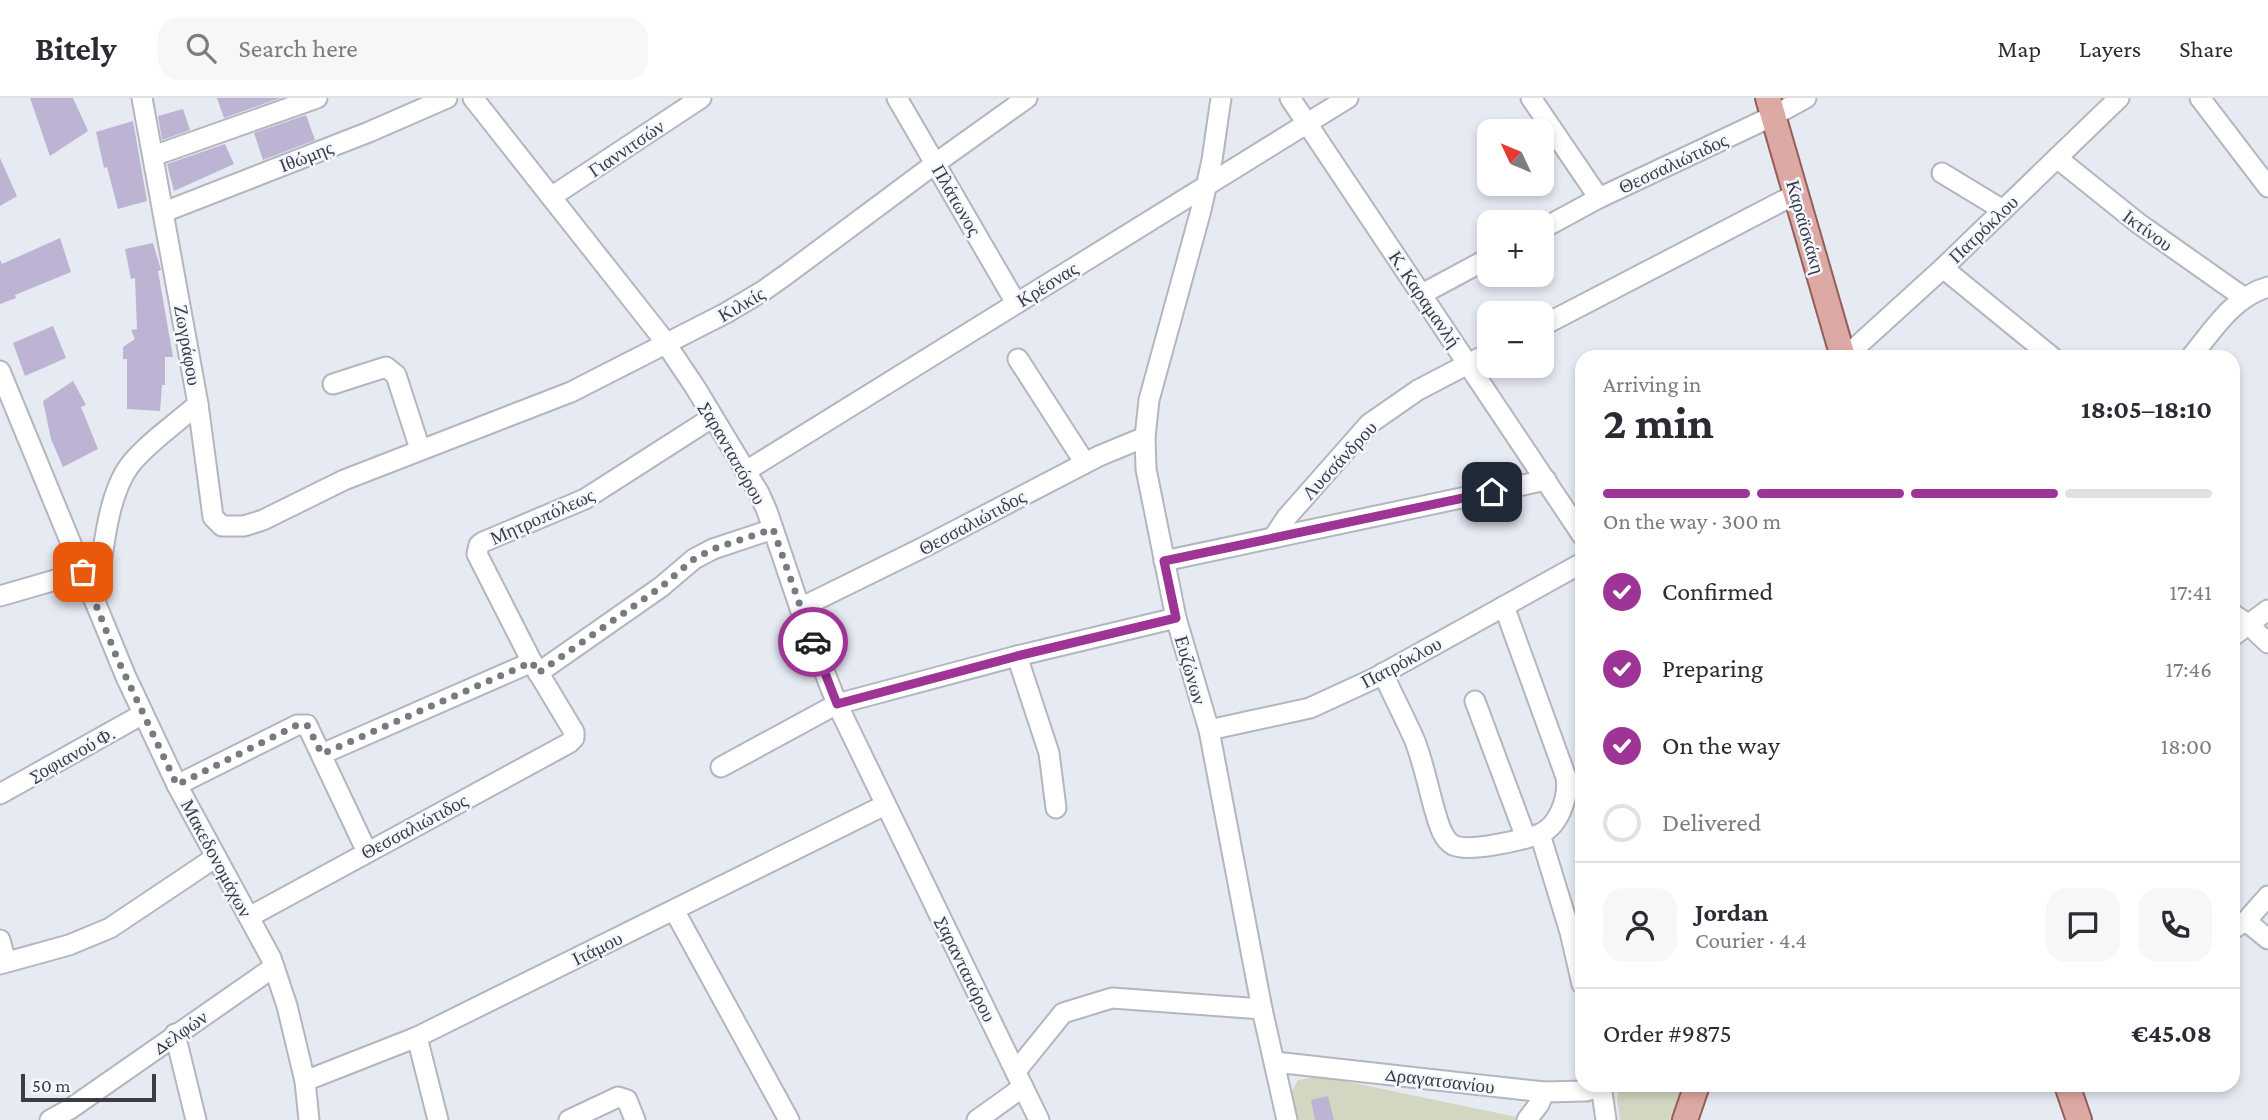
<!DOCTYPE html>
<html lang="en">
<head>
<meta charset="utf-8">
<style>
	body { margin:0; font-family:"Crimson Pro",serif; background:#f7f7f7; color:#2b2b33; height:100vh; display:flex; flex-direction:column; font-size:26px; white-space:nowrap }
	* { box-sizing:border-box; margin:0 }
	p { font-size:23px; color:#7c7c81 }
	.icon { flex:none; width:38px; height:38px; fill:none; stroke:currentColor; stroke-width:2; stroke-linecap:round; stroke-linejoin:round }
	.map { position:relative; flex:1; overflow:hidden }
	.details { position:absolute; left:1575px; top:252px; width:665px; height:742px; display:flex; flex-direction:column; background:#fff; border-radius:21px; box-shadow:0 4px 10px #0003 }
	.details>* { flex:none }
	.needle { width:46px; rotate:314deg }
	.tools { position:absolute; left:1477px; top:21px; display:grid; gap:14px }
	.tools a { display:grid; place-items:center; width:77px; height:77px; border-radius:14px; background:#fff; box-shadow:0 4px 10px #0003; font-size:35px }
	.scale { position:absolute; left:21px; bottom:18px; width:135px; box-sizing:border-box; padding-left:7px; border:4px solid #3b3d40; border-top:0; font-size:19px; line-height:24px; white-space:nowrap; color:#3b3d40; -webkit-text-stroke:5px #f4f7ff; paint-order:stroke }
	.pin { position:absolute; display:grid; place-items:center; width:60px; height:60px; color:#fff; margin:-30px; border-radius:14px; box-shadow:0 4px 10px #0006 }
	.courier { position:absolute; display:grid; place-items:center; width:70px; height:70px; margin:-35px; border:5px solid #9d3496; border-radius:50%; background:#fff; color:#222; box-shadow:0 2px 9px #0007 }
	.head em { font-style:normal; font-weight:700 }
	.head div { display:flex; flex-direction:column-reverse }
	.head { display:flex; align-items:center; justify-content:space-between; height:119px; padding:0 28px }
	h1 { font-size:46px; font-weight:700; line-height:52px }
	.bar { display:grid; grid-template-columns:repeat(4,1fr); gap:10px 7px; align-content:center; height:84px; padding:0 28px }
	.bar i { height:9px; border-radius:5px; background:#e1e1e2 }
	.bar .selected { background:#9d3496 }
	.bar p { grid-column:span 4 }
	.line { display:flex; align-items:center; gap:18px; padding:0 28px; border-top:2px solid #e1e1e2 }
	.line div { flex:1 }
	.round { display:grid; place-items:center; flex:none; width:74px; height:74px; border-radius:21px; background:#f7f7f7 }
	ol { padding:0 28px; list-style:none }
	li { display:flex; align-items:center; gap:21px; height:77px }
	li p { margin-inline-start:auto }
	li .icon { padding:7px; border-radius:50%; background:#9d3496; color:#fff; stroke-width:4 }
	li:last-child { color:#7c7c81 }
	li i { width:38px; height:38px; border:4px solid #e1e1e2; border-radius:50% }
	header { display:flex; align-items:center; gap:42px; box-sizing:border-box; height:98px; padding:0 35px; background:#fff; border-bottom:2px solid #e1e1e2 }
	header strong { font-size:33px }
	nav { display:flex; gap:38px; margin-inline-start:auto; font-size:24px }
	.search { width:490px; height:63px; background:#f7f7f7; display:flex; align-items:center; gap:18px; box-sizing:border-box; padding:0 24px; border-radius:21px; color:#7c7c81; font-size:26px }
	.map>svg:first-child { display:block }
</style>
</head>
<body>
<header>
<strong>Bitely</strong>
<div class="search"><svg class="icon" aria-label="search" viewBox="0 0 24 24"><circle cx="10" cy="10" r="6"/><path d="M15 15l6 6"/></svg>Search here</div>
<nav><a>Map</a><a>Layers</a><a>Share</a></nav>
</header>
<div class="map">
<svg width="2268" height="1022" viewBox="0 0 2268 1022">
	<rect width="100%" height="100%" fill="#e6eaf3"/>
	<!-- green -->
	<g fill="#d3d6c0">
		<polygon points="1315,979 1335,981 1531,1022 1296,1022 1291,995 1298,982"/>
		<polygon points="1624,987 1688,987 1677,1022 1620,1022 1617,1001 1619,991"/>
	</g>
	<!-- building -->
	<g fill="#bdb3d2">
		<polygon points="30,0 73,0 88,33 50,58"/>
		<polygon points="217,0 280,0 224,20"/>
		<polygon points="183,11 190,32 162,42 158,18"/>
		<polygon points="306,17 315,42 263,62 254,35"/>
		<polygon points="133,23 147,103 118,111 107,69 104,70 96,34"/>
		<polygon points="225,46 234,66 174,93 167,66"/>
		<polygon points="0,60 17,98 0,108"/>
		<polygon points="60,140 71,174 15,197 16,200 0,206 0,162 2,166"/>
		<polygon points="153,145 161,172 158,173 173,259 165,259 165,287 162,287 160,313 127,311 127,261 123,261 123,249 135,241 131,232 137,231 135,180 131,181 125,151"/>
		<polygon points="53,228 66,260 25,278 13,245"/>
		<polygon points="73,283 86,307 81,309 98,351 63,369 51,341 43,303"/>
		<polygon points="1328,998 1334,1022 1315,1022 1311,1002"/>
	</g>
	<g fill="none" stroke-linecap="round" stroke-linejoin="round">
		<!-- minor casing -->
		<g stroke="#b3b6bf" stroke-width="23">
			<g id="minor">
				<polyline points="473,0 660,237 695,289 759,395 767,413 803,519 837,606 1039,1022"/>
				<polyline points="897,0 1016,205"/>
				<polyline points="1221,0 1212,62 1201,112 1149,302 1145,339 1146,371 1176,520 1209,632 1262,911 1287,1022"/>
				<polyline points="1290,0 1582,437"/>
				<polyline points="1531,0 1599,100"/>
				<polyline points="2200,0 2268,89"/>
				<polyline points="153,58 317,0"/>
				<polyline points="2057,60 2138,125 2243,199"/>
				<polyline points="1942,75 2003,112"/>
				<polyline points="551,99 701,0"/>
				<polyline points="164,114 369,34 447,0"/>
				<polyline points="1542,131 1599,100 1773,18 1806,0"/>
				<polyline points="1943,170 2052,259"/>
				<polyline points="1422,196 1489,160"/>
				<polyline points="1542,228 1796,96"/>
				<polyline points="1845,259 1943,170 2119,0"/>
				<path d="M2191 259C2213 232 2233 199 2268 189"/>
				<polyline points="1018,261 1085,365"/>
				<polyline points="0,273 126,579 177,687 271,860 287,908 305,983 309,1022"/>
				<polyline points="333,286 386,269 396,277 420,351"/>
				<polyline points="198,306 213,419 222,428 244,428 263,422 344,382 571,294 726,215 763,193 787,176 936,65 1027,0"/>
				<polyline points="746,373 1348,0"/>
				<polyline points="1273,440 1287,419 1369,326 1418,292 1489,255"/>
				<polyline points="1164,463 1546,382"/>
				<polyline points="0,498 83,474"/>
				<path d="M95 504C103 464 105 400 130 367 146 346 178 324 198 306L142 0"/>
				<polyline points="800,510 924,449 1099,358 1145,339"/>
				<polyline points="2233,516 2249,527 2268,545"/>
				<polyline points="2233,538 2268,512"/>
				<polyline points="1017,558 1049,655 1056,710"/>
				<polyline points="538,575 661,489 694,461 713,451 773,431"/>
				<path d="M1383 575C1393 598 1405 620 1415 643 1423 664 1428 688 1434 710 1438 722 1441 740 1453 747 1469 755 1520 742 1537 737 1559 730 1569 699 1566 679L1504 508"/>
				<polyline points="1475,603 1526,740"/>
				<polyline points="1209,632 1310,610 1373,581 1582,465"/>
				<polyline points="322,656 532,564"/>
				<polyline points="721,669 837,606 1017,558 1176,520"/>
				<polyline points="177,687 297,627 307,627 367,754"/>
				<polyline points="0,696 143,616"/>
				<polyline points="1540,736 1570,834 1582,886"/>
				<polyline points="674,812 789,1022"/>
				<polyline points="249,819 569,645 574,640 574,634 532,564 477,456 479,447 483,444 585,401 713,319"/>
				<polyline points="2246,823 2268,841"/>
				<polyline points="2233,831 2246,823 2268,798"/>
				<polyline points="0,842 6,864"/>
				<polyline points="0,866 69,847 110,830 216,759"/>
				<polyline points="175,936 196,1022"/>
				<polyline points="417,939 438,1022"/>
				<polyline points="1275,964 1544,994 1586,993 1604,987"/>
				<polyline points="1016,973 1063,915 1112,900 1262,911"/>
				<polyline points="305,983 417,939 885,707"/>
				<polyline points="1601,987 1606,1022"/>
				<polyline points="50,1022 70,1011 274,869"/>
				<polyline points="569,1022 618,999 627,1002 635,1022"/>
				<polyline points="977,1022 1023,989"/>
				<polyline points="1527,1022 1539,1006 1544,994"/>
			</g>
		</g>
		<!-- major casing -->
		<g stroke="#955e59" stroke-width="28">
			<g id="major">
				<polyline points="1768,0 1843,259"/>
				<polyline points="2067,987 2079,1022"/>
				<polyline points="1685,1022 1697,987"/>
			</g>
		</g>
		<!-- minor -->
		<use href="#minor" stroke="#fff" stroke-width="19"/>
		<!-- major -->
		<use href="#major" stroke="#dda9a4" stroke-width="24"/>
	</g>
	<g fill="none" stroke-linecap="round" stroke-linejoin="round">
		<!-- done -->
		<polyline stroke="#777a7f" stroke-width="7" stroke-dasharray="0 12.6" points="83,474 117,560 177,687 297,627 307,627 322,656 532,564 538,575 661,489 694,461 713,451 773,431 813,544"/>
		<!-- route -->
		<polyline stroke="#9d3496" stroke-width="9" points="813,544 837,606 1017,558 1176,520 1164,463 1492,394"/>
	</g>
	<g text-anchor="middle" stroke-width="5" stroke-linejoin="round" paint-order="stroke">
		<!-- street labels -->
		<g font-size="19" fill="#3b3d40" stroke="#f4f7ff">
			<text transform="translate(626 50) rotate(-34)" y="7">Γιαννιτσών</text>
			<text transform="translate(306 58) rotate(-21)" y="7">Ιθώμης</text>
			<text transform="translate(1673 65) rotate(-25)" y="7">Θεσσαλιώτιδος</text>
			<text transform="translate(957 102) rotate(60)" y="7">Πλάτωνος</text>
			<text transform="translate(1806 129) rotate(74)" y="7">Καραϊσκάκη</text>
			<text transform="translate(1983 131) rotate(-44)" y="7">Πατρόκλου</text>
			<text transform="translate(2148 132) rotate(36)" y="7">Ικτίνου</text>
			<text transform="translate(1047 186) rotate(-32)" y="7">Κρέσνας</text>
			<text transform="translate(1425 201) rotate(56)" y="7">Κ. Καραμανλή</text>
			<text transform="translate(741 206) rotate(-30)" y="7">Κιλκίς</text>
			<text transform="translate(188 247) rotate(80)" y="7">Ζωγράφου</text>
			<text transform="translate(733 355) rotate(60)" y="7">Σαρανταπόρου</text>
			<text transform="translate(1339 362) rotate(-47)" y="7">Λυσσάνδρου</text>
			<text transform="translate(542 418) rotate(-24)" y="7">Μητροπόλεως</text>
			<text transform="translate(972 424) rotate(-28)" y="7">Θεσσαλιώτιδος</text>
			<text transform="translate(1401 564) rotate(-28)" y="7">Πατρόκλου</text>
			<text transform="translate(1191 572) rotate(74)" y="7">Ευζώνων</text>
			<text transform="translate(72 656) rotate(-29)" y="7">Σοφιανού Φ.</text>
			<text transform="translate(414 728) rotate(-28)" y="7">Θεσσαλιώτιδος</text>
			<text transform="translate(217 760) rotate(62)" y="7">Μακεδονομάχων</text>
			<text transform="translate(597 850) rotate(-26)" y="7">Ιτάμου</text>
			<text transform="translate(966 871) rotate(64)" y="7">Σαρανταπόρου</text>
			<text transform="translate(180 934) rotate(-35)" y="7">Δελφών</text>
			<text transform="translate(1440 982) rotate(7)" y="7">Δραγατσανίου</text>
		</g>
	</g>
</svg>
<div class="tools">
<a><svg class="needle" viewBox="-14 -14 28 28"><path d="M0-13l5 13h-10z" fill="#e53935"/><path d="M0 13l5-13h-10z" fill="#7c7c81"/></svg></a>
<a>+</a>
<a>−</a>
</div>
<div class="scale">50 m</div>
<div class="pin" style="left:83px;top:474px;background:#ea580c"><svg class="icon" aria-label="bag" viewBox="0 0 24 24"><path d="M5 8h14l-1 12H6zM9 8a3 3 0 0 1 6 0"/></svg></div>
<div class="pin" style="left:1492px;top:394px;background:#1f2937"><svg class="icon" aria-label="home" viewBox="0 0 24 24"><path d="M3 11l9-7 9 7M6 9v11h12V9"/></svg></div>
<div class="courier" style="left:813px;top:544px"><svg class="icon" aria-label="car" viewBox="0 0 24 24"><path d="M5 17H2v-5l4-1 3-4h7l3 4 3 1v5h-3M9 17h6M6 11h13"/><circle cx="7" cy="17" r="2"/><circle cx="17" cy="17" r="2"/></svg></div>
<section class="details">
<div class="head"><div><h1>2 min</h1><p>Arriving in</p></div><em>18:05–18:10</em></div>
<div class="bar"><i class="selected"></i><i class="selected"></i><i class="selected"></i><i></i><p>On the way · 300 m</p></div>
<ol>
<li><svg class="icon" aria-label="check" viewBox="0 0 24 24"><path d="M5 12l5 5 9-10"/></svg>Confirmed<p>17:41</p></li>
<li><svg class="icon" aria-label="check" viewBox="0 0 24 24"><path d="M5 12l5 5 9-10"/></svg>Preparing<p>17:46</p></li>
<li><svg class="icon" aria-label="check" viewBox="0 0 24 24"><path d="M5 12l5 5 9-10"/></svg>On the way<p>18:00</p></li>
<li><i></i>Delivered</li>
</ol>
<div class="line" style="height:126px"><a class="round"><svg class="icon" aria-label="person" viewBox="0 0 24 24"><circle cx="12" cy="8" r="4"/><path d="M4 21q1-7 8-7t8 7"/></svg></a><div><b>Jordan</b><p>Courier · 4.4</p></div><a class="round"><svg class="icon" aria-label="chat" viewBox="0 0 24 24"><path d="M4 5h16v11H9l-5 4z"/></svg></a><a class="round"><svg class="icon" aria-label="phone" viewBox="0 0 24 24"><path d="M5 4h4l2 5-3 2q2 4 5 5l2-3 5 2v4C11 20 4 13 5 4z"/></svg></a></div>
<div class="line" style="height:91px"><div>Order #9875</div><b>€45.08</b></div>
</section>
</div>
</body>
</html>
